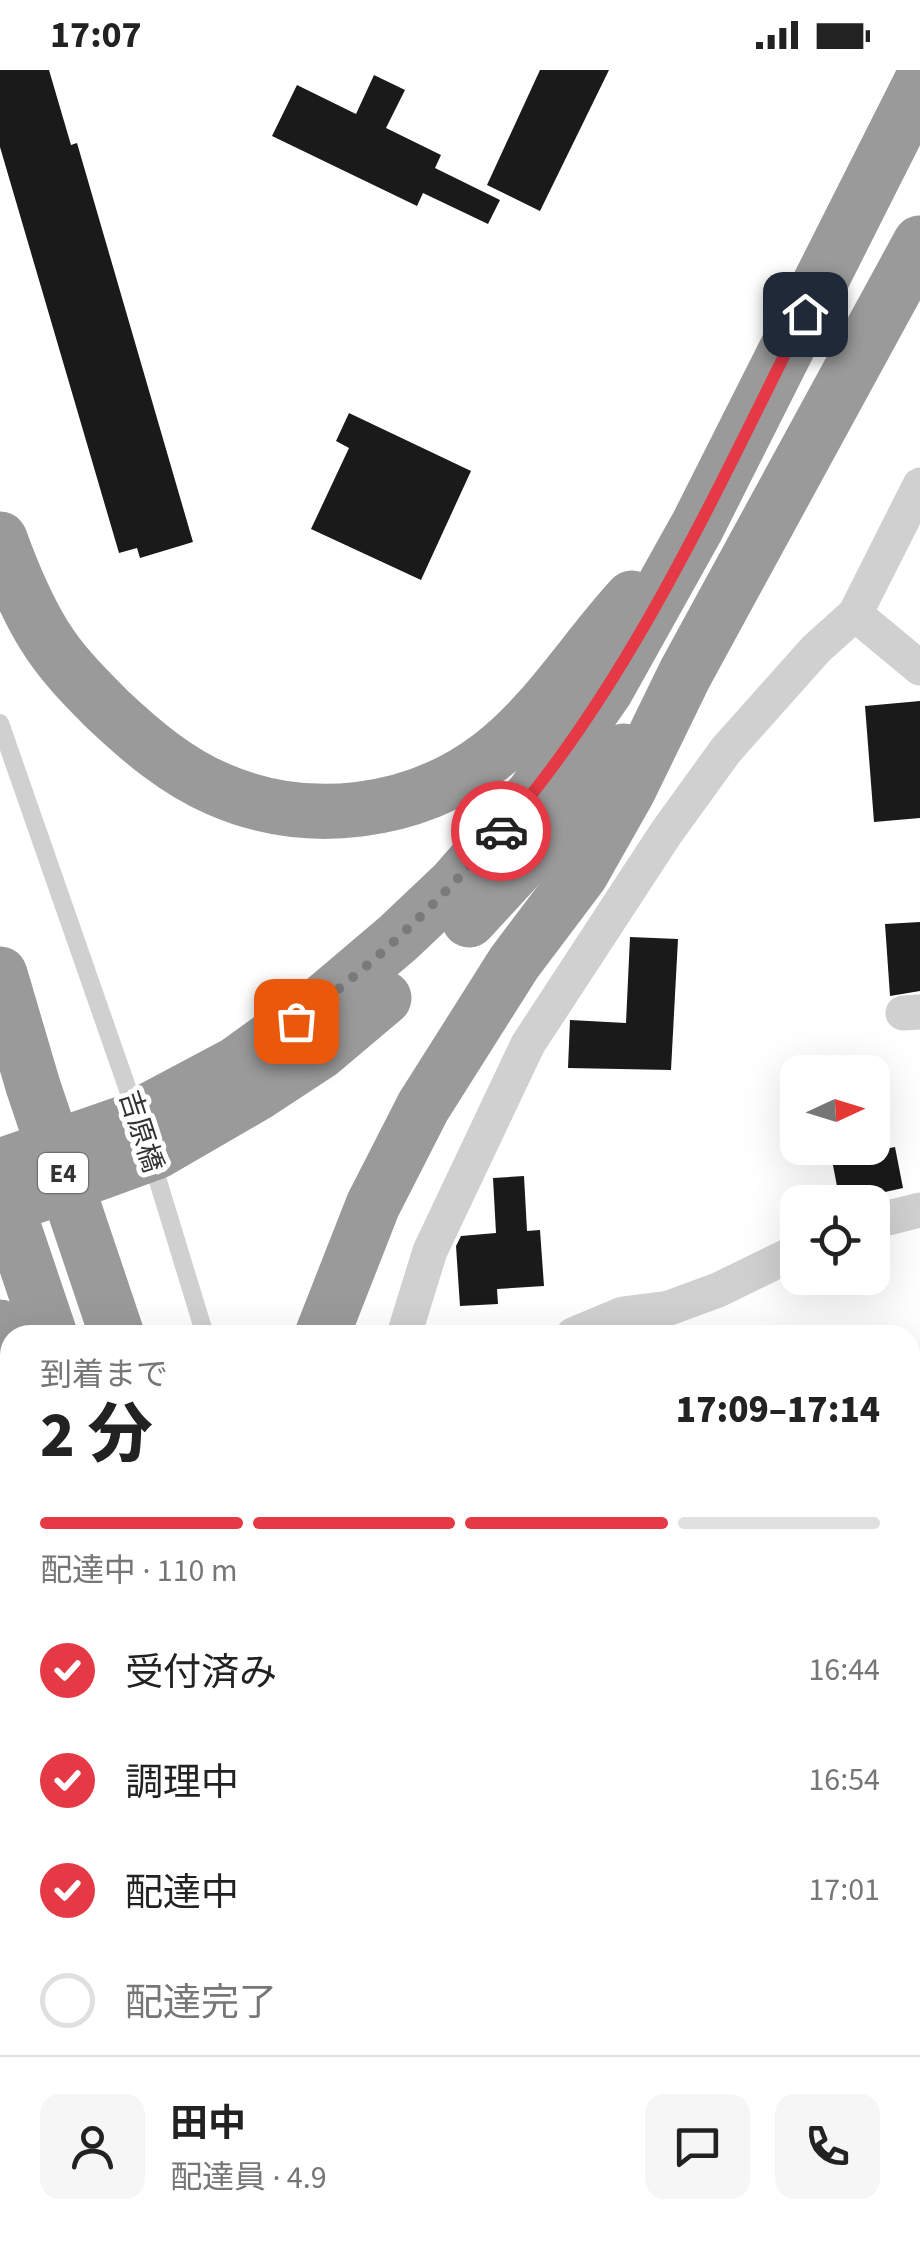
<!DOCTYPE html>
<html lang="ja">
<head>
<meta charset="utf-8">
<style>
	body { margin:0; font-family:"Source Sans 3","Noto Sans JP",sans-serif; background:#f6f6f6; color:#222; height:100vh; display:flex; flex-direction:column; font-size:38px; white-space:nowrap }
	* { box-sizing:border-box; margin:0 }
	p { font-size:32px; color:#767676 }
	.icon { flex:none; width:55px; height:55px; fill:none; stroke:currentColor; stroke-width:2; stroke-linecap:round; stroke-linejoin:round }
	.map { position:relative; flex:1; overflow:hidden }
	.sheet { position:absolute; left:0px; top:1255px; width:920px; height:932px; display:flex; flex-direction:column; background:#fff; border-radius:30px 30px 0 0; box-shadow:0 10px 40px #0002 }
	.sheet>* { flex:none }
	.needle { width:65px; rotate:86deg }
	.controls { position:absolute; left:780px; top:985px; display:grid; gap:20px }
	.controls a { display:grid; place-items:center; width:110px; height:110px; border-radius:20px; background:#fff; box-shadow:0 10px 40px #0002; font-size:50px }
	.pin { position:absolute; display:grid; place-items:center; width:85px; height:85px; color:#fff; margin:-42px; border-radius:20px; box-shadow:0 5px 15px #0006 }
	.courier { position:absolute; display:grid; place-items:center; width:100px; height:100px; margin:-50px; border:8px solid #e63946; border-radius:50%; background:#fff; color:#222; box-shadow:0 2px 12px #0007 }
	.headline em { font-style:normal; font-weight:800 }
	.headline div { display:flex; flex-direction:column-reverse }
	.headline { display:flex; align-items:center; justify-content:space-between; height:170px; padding:0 40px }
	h1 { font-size:65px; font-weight:800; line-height:75px }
	.bar { display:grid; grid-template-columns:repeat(4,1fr); gap:15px 10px; align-content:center; height:120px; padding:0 40px }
	.bar i { height:12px; border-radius:8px; background:#e0e0e0 }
	.bar .selected { background:#e63946 }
	.bar p { grid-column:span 4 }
	.line { display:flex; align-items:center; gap:25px; padding:0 40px; border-top:2px solid #e0e0e0 }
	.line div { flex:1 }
	.round { display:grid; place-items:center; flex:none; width:105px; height:105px; border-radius:20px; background:#f6f6f6 }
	ol { padding:0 40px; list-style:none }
	li { display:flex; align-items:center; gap:30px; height:110px }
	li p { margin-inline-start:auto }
	li .icon { padding:10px; border-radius:50%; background:#e63946; color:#fff; stroke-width:4 }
	li:last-child { color:#767676 }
	li i { width:55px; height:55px; border:5px solid #e0e0e0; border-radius:50% }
	.status { display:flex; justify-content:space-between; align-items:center; height:70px; padding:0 50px; background:#fff; direction:ltr }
	.status svg { height:28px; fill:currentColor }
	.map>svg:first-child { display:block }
</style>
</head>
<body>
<div class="status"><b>17:07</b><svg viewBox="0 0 49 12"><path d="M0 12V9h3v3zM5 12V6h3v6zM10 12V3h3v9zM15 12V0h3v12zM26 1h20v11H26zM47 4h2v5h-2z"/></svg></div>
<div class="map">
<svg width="920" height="2186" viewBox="0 0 920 2186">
	<rect width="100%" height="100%" fill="#fff"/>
	<!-- building -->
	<g fill="#1a1a1a">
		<polygon points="0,0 49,0 71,75 77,73 193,472 140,488 137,478 119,483 0,77"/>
		<polygon points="540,0 609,0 540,141 487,115"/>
		<polygon points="374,5 405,20 386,58 441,85 435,98 500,130 488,154 423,123 417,136 272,66 297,15 356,44"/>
		<polygon points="349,343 471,401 421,510 311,459 349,378 336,371"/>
		<polygon points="920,631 920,748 874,752 865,636"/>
		<polygon points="920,852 920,921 890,926 885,854"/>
		<polygon points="630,867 678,869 671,1000 568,998 570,950 626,953"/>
		<polygon points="895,1077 903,1118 840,1132 832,1090"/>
		<polygon points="524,1106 527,1161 540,1160 544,1216 497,1219 498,1234 460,1236 456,1176 461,1166 496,1163 493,1108"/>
	</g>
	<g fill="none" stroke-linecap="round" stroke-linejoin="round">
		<!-- lane -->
		<g stroke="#d0d0d0" stroke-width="18">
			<polyline points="0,653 135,1040"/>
			<polyline points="151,1088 205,1265"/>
		</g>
		<!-- street -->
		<g stroke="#d0d0d0" stroke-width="35">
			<polyline points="855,544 920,598"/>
			<polyline points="903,943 920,942"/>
			<polyline points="872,1152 920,1140"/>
			<polyline points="404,1265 430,1181 528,974 666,763 726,680 816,579 855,544 920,415"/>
			<polyline points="573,1265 623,1244 669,1238 718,1220 798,1181"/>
			<polyline points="0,1569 10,1593"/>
			<polyline points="0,1690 10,1686"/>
			<polyline points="0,2020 10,2045"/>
			<polyline points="63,2178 66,2186"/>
			<polyline points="253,2178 256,2186"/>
			<polyline points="581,2178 585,2186"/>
		</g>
		<!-- secondary -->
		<g stroke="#bdbdbd" stroke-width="52">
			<polyline points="910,2123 920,2120"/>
			<polyline points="735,2186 759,2178"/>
		</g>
		<!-- highway -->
		<g stroke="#9a9a9a" stroke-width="55">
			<path d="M0 469C12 502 26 536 44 565 61 593 85 617 108 640 141 671 176 701 218 719 307 758 414 745 491 686 546 644 585 579 632 528"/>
			<polyline points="469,850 624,681"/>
			<polyline points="0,904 33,1016 117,1265"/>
			<polyline points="0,1096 127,1052 236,994 325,930 398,868 455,814 533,725 606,620 698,455 920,14"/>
			<polyline points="0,1117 50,1265"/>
			<polyline points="0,1139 156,1082 256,1024 320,982 384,928"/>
			<polyline points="0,1257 10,1281"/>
			<polyline points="322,1265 373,1135 423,1037 514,893 581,804 628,721 685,604 920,173"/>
			<polyline points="382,2178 385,2186"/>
			<polyline points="449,2178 453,2186"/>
		</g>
	</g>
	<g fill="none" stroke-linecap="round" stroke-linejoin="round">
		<!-- done -->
		<path stroke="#7a7a7a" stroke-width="10" stroke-dasharray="0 18" d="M296 951C372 897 439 832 501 761"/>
		<!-- route -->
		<path stroke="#e63946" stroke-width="12" d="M501 761C629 616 718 417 805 244"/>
	</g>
	<g text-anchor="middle" stroke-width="10" stroke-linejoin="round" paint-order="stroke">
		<!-- shield labels -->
		<rect fill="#fff" stroke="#707070" stroke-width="2.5" x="38" y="1083" width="50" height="40" rx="8"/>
		<g font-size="25" font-weight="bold" fill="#333">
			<text x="63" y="1112">E4</text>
		</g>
		<!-- street labels -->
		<g font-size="28" fill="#333" stroke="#fff">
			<text transform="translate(142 1061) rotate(72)" y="10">吉原橋</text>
		</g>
	</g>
</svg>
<div class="controls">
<a><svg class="needle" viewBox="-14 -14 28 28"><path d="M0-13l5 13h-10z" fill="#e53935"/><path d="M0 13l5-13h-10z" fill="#767676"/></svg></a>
<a><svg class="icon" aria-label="locate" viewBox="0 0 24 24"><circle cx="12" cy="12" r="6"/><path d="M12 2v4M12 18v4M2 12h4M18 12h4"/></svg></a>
</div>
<div class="pin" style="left:296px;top:951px;background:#ea580c"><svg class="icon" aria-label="bag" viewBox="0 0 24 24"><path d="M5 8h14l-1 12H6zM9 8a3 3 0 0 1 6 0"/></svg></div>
<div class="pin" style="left:805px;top:244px;background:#1f2937"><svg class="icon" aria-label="home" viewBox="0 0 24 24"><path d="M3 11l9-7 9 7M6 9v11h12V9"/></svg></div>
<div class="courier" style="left:501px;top:761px"><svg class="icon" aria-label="car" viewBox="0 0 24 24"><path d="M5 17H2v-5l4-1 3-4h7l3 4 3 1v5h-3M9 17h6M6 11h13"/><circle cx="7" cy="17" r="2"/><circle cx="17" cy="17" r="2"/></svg></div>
<section class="sheet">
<div class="headline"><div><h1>2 分</h1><p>到着まで</p></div><em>17:09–17:14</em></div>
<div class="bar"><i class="selected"></i><i class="selected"></i><i class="selected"></i><i></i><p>配達中 · 110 m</p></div>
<ol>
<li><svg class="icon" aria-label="check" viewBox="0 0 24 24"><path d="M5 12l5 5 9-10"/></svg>受付済み<p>16:44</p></li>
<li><svg class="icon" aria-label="check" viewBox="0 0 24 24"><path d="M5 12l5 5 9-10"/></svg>調理中<p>16:54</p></li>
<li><svg class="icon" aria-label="check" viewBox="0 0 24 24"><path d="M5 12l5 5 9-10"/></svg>配達中<p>17:01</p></li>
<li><i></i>配達完了</li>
</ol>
<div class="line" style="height:180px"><a class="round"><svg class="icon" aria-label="person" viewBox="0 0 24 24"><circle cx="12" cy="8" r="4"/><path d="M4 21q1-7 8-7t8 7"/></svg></a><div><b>田中</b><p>配達員 · 4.9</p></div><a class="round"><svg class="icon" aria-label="chat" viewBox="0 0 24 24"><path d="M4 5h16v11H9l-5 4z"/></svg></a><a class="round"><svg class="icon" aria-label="phone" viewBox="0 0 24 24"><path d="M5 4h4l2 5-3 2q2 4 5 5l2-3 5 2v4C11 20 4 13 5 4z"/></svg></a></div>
</section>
</div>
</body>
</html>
